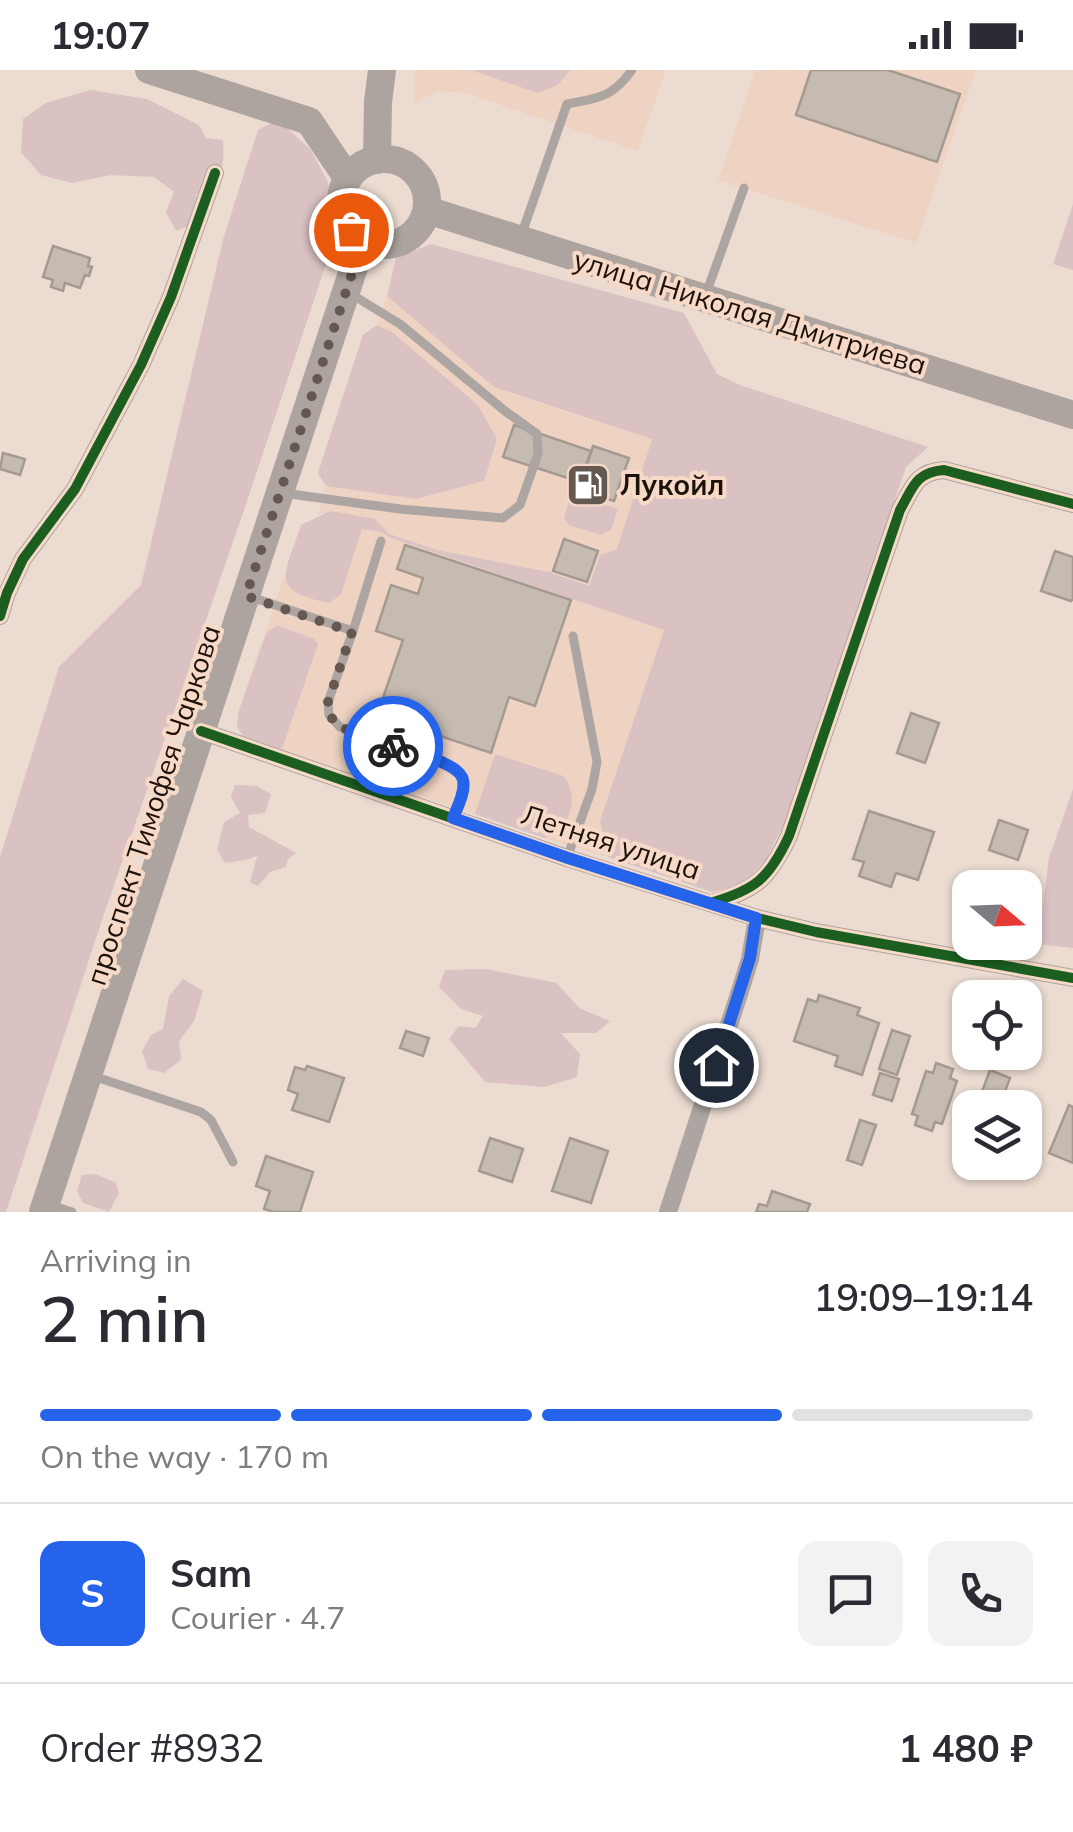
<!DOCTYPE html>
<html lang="en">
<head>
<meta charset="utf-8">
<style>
	body { margin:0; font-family:Mulish,sans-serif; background:#f2f2f3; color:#2b2b33; height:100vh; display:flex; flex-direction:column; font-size:38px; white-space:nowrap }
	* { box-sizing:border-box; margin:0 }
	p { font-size:32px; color:#7c7c81 }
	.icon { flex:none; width:55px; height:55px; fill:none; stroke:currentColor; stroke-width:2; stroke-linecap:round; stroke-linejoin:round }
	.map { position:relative; height:1142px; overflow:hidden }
	.side { display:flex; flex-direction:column; background:#fff; flex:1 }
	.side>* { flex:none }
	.needle { width:65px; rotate:109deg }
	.fabs { position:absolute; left:952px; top:800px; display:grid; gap:20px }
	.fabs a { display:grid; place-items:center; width:90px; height:90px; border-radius:20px; background:#fff; box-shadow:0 2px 8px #0004; font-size:50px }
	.pin { position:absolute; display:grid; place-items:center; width:85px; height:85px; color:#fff; margin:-42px; border:5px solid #fff; border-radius:50%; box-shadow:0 2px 10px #0007 }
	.courier { position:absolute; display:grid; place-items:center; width:100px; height:100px; margin:-50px; border:8px solid #2563eb; border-radius:50%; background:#fff; color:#222; box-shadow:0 2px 12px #0007 }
	.summary em { font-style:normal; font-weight:600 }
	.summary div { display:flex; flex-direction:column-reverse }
	.summary { display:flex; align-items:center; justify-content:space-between; height:170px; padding:0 40px }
	h1 { font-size:65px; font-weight:600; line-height:75px }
	.bar { display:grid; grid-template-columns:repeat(4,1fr); gap:15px 10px; align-content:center; height:120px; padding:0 40px }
	.bar i { height:12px; border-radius:8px; background:#e1e1e2 }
	.bar .on { background:#2563eb }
	.bar p { grid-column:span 4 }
	.line { display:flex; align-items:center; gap:25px; padding:0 40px; border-top:2px solid #e1e1e2 }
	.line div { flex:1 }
	.round { display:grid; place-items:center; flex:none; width:105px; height:105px; border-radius:20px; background:#f2f2f3 }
	.status { display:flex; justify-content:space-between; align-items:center; height:70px; padding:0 50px; background:#fff; direction:ltr }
	.status svg { height:28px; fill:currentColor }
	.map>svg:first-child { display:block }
</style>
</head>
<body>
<div class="status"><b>19:07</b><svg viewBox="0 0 49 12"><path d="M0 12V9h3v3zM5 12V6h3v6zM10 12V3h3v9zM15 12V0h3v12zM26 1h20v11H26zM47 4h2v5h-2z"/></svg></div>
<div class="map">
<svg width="1073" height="1142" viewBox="0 0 1073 1142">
	<rect width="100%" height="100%" fill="#ebdbd1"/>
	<!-- built -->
	<g fill="#eed3c2">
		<polygon points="415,0 666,0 638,81 465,23 439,21 415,33"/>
		<polygon points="755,0 976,0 916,173 718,110"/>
		<polygon points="387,226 444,274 738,345 600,751 608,787 544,768 243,666 237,657 238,643 285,503 288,517 341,524 361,459 389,463 330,441 318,445 326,417 318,403 363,265 377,255"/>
	</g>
	<!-- green -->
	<g fill="#dac2c3">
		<polygon points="471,0 570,0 558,15 538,23"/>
		<path d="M90 20 147 29 199 55 206 68 223 70C225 104 221 105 196 125L199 134 194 154 176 161 166 142 174 122 154 107 111 105 72 113 41 105 21 82 23 49 46 33Z"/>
		<polygon points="271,53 287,58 311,80 328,112 336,148 331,179 243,443 104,844 6,1142 0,1142 0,787 59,597 141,515 224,166 258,60"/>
		<polygon points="1073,134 1073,200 1053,194"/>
		<path d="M431 174 684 243 717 304 740 315 928 377 906 397 785 752 766 789 743 814 712 822 608 787 600 751 664 560 389 467 381 462 362 459 341 524 330 533C267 521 285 504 301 455L330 441 375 449 389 464 437 480 549 502 589 516 600 485 617 479 652 369 494 317 387 226 396 188Z"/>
		<polygon points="377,255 392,262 478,335 497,369 484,411 416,429 326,416 318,403 363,265"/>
		<polygon points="571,424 618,439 611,460 601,465 569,455 564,448"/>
		<polygon points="277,555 314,569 318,574 282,679 243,666 237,657 238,643 266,564"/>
		<path d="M495 684 563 706C581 725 570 763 544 768L475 744Z"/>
		<polygon points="235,715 257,716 271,724 265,743 248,745 249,757 296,783 288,789 286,797 270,802 258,816 250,812 257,786 246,790 225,793 217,780 224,752 240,743 231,727"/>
		<polygon points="1073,719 1073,878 1038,874 1049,788"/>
		<polygon points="485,899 557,913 579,938 610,951 596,963 561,963 580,984 577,1007 544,1017 485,1012 449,969 459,956 475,958 483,946 461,939 439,917 445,900"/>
		<polygon points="183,909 203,921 194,951 179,971 181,990 164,1003 148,999 142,981 151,965 163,959 169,926"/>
		<polygon points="95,1104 116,1113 119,1123 109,1142 83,1133 77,1121 82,1105"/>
	</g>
	<!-- building -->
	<g fill="#c5bbb1" stroke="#a49a91" stroke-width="2.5">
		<polygon points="811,0 888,0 960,24 937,92 796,45"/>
		<polygon points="53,176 90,188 88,196 92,197 89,206 85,205 80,218 65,213 63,221 51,217 53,210 43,207"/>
		<polygon points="514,355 591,381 580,412 503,387"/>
		<polygon points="593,376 629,388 614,431 579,420"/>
		<polygon points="3,383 25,389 20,405 0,399"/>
		<polygon points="645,410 663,414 661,424 643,420"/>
		<polygon points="564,469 598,481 587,512 553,501"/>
		<polygon points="405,475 571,530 535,636 509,627 491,683 377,645 403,570 376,561 391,515 418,524 423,508 397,499"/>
		<polygon points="1055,481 1073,487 1073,529 1071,531 1041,521"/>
		<polygon points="911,643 939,653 925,693 897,683"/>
		<polygon points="869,741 934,762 918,810 896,803 891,817 859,806 864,792 853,789"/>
		<polygon points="999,750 1028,760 1018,790 989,780"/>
		<polygon points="819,925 860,938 857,945 879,953 862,1005 835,996 838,986 794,971 808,929 817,932"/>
		<polygon points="892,960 910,966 897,1005 879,999"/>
		<polygon points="406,961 429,968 423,986 400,978"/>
		<polygon points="936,993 953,999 950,1008 957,1011 942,1054 935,1052 932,1061 915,1055 918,1046 912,1044 926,1001 933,1003"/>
		<polygon points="307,996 344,1008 329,1052 292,1040 298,1024 288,1020 295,997 305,1000"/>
		<polygon points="990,1000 1010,1008 999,1038 976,1038"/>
		<polygon points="880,1003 899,1009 892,1031 873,1025"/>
		<polygon points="1069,1035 1073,1037 1073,1093 1049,1083"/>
		<polygon points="860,1050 876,1055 862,1095 847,1090"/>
		<polygon points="490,1068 523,1079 512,1112 479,1101"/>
		<polygon points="570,1068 608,1081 591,1133 552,1121"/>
		<polygon points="266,1086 313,1102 300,1142 274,1142 264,1139 270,1121 256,1116"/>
		<polygon points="772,1121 810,1134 807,1142 756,1142 759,1134 767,1136"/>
	</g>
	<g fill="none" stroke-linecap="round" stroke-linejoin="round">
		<!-- lane -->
		<g stroke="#ada5a2" stroke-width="9">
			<path d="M521 166 567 34C598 28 612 28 632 0"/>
			<polyline points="706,224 744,118"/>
			<polyline points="283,423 400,439 503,448 520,435 538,384 537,364 505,341 400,254 351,224"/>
			<path d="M248 526 353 561 328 632 329 645 340 657 456 698C469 714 459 730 453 748"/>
			<polyline points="353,561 381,471"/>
			<polyline points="567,788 592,719 597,692 573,566"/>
			<polyline points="90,1005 201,1042 211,1050 233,1092"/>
			<polyline points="51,1135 72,1142"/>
		</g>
		<!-- street -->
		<g stroke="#ada5a2" stroke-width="18">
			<polyline points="0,546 7,523 23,489 75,419 141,295 171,227 215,103"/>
			<polyline points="201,661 567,788 757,848 816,862 1073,908"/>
			<path d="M712 833C756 820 769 808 789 766L900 440C913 417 916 402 944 400L1073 434"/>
			<polyline points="668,1142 740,921 750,889 757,848"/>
		</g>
		<!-- secondary -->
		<g stroke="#aea49f" stroke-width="28">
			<polyline points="149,0 309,51 348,109"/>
			<circle cx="384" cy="132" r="43"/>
			<polyline points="377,90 378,32 382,0"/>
			<polyline points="427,140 1073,345"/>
			<polyline points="43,1142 363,170"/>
		</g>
		<!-- cycleway casing -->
		<g stroke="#f6d9c6" stroke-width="16">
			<g id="cycleway">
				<polyline points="0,546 7,523 23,489 75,419 141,295 171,227 215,103"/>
				<polyline points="201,661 567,788 757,848 816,862 1073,908"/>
				<path d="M710 833C755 820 769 809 789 766L900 440C913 417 916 402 944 400L1073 434"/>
			</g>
		</g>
		<!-- cycleway -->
		<use href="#cycleway" stroke="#1b5e20" stroke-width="10"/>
	</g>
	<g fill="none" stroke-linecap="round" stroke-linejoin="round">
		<!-- done -->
		<polyline stroke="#645851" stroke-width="10" stroke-dasharray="0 18" points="351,160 363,170 246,526 352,562 328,632 329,645 340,657 393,676"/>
		<!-- route -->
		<path stroke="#2563eb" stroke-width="12" d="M393 676C410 681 460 693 463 710 466 721 457 738 453 748L568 788 756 848 750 888 716 995"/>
	</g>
	<!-- icons -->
	<defs>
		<g id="fuel-square" transform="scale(2.25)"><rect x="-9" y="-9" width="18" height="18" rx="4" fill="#645851" stroke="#f6d9c6"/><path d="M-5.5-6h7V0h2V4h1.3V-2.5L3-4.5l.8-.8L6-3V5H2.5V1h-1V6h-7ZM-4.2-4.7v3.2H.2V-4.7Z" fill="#fff"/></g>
	</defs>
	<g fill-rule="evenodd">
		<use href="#fuel-square" x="588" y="415"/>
	</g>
	<g text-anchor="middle" stroke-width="8" stroke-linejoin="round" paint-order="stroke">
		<!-- street labels -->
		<g font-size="28" fill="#1c120c" stroke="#f6d9c6">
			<text transform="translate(750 242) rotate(17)" y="10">улица Николая Дмитриева</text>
			<text transform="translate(153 735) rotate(-72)" y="10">проспект Тимофея Чаркова</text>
			<text transform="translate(611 772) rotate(18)" y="10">Летняя улица</text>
		</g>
		<!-- poi labels -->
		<g font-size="28" font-weight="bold" fill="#1c120c" stroke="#f6d9c6" text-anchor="start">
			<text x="620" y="425">Лукойл</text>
		</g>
	</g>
</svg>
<div class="fabs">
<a><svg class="needle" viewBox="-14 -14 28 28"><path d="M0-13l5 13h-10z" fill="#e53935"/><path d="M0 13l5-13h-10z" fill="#7c7c81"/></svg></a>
<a><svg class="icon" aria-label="locate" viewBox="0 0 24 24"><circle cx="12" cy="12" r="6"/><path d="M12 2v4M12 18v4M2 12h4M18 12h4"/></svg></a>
<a><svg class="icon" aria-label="layers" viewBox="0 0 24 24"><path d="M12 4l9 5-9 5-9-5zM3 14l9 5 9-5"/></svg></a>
</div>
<div class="pin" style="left:351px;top:160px;background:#ea580c"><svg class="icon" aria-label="bag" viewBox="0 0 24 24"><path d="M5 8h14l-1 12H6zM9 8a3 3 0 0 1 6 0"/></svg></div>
<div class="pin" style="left:716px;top:995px;background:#1f2937"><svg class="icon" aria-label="home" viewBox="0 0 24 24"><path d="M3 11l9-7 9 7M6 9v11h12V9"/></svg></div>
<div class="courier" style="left:393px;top:676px"><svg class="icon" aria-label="bike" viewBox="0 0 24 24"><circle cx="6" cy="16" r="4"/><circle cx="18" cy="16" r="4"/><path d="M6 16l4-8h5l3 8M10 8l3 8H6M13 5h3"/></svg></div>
</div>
<section class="side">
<div class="summary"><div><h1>2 min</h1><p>Arriving in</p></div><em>19:09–19:14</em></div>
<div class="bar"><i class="on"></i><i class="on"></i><i class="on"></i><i></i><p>On the way · 170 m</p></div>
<div class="line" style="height:180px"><b class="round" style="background:#2563eb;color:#fff">S</b><div><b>Sam</b><p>Courier · 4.7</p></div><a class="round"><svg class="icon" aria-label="chat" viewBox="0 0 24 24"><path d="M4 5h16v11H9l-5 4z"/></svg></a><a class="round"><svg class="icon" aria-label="phone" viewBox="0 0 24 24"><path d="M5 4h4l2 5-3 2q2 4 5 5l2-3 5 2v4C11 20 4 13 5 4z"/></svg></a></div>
<div class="line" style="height:130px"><div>Order #8932</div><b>1 480 ₽</b></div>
</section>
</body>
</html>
